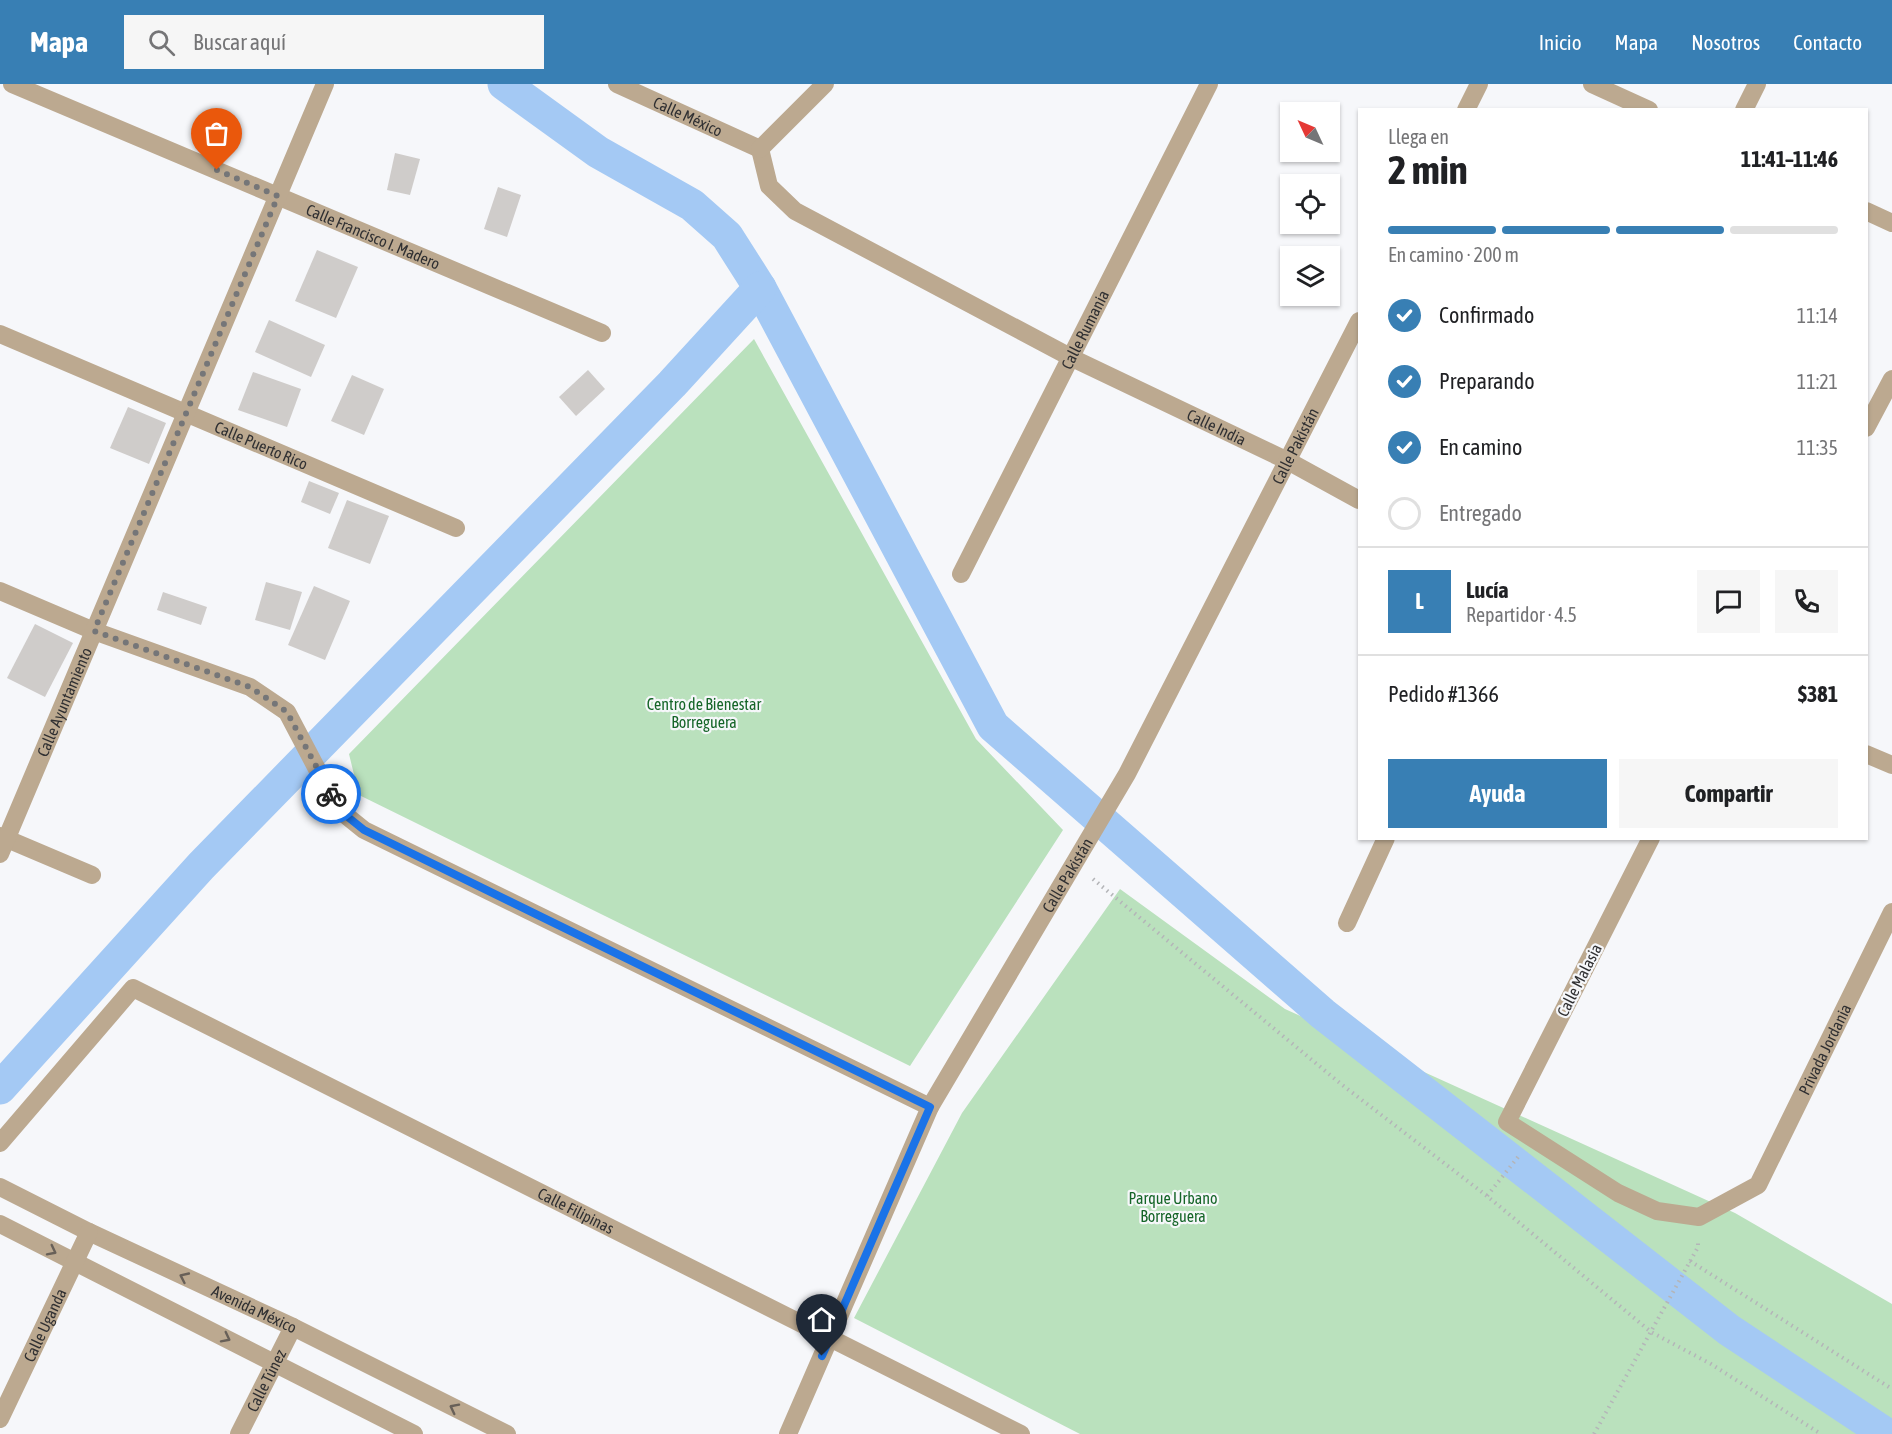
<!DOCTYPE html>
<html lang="es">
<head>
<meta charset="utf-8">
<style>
	body { margin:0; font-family:"Asap Condensed",sans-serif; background:#f6f6f6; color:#202124; height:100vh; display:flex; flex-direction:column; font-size:22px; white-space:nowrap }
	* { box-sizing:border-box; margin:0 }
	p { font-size:20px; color:#757577 }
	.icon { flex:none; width:33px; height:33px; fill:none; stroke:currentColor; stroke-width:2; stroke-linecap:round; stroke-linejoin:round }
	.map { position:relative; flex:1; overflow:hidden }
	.panel { position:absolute; left:1358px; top:24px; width:510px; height:732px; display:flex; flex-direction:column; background:#fff; border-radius:0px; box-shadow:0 2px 4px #0004 }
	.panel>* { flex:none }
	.needle { width:39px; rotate:314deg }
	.tools { position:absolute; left:1280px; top:18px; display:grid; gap:12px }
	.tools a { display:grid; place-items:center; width:60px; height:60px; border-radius:0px; background:#fff; box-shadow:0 2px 4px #0004; font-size:30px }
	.pin { position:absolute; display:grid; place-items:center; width:51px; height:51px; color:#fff; margin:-62px -26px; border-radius:50% 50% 50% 0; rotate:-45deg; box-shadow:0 0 6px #0007 }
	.pin .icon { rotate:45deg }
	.courier { position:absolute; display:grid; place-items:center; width:60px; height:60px; margin:-30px; border:4px solid #1a73e8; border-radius:50%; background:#fff; color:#222; box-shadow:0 2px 8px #0007 }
	.head em { font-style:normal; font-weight:700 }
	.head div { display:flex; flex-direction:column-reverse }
	.head { display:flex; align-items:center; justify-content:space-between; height:102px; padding:0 30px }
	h1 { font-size:39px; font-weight:700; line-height:45px }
	.bar { display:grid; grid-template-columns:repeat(4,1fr); gap:9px 6px; align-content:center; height:72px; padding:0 30px }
	.bar i { height:8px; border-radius:4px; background:#e0e0e0 }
	.bar .active { background:#387fb4 }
	.bar p { grid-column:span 4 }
	.line { display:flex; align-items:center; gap:15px; padding:0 30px; border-top:2px solid #e0e0e0 }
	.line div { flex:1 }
	.round { display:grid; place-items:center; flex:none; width:63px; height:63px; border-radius:0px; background:#f6f6f6 }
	ol { padding:0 30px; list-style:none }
	li { display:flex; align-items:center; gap:18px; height:66px }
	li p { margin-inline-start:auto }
	li .icon { padding:6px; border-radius:50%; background:#387fb4; color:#fff; stroke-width:4 }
	li:last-child { color:#757577 }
	li i { width:33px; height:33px; border:3px solid #e0e0e0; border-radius:50% }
	.action { display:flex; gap:12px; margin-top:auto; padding:12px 30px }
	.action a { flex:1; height:69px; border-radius:0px; background:#387fb4; color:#fff; font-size:24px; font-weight:700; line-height:69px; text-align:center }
	.action a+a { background:#f6f6f6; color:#202124 }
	header { display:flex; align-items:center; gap:36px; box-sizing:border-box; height:84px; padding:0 30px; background:#387fb4; color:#fff }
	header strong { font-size:28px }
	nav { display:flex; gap:33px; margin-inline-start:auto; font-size:21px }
	.search { width:420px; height:54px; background:#f6f6f6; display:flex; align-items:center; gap:15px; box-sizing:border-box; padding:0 21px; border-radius:0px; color:#757577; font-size:22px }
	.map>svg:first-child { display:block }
</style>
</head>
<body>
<header>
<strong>Mapa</strong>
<div class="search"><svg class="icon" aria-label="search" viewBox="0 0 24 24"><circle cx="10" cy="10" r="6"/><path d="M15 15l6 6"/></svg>Buscar aquí</div>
<nav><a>Inicio</a><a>Mapa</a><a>Nosotros</a><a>Contacto</a></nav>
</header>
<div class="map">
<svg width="1892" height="1350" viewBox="0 0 1892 1350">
	<rect width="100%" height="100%" fill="#f6f7fa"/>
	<!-- green -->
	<g fill="#bae1bd">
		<polygon points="754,255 976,655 1063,746 910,982 359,711 349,670"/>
		<polygon points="1120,805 1285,925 1735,1129 1892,1220 1892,1350 1080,1350 854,1234 962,1029"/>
	</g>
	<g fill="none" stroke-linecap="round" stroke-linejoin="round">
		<!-- canal -->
		<g stroke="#a4c9f4" stroke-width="33">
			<polyline points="504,0 598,68 692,121 727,152 760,204 993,642 1323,930 1729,1246 1886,1350"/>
			<polyline points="0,1004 201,782 672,300 760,204"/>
		</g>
	</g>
	<!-- building -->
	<g fill="#cfccca">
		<polygon points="395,69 420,75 410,111 387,106"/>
		<polygon points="498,103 521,111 507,153 484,145"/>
		<polygon points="317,166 358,183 336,234 295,217"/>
		<polygon points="269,236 325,261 311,293 255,268"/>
		<polygon points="588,286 605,305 576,332 559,313"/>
		<polygon points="253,288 301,305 287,343 238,326"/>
		<polygon points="352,291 384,305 364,351 331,337"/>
		<polygon points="128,323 166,339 149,380 110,364"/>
		<polygon points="309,397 339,409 330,430 301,418"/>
		<polygon points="347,416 389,432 370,480 328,464"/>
		<polygon points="266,498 302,508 290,546 255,536"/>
		<polygon points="314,502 350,517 325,576 288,561"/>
		<polygon points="163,508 207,523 201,541 157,526"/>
		<polygon points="35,540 73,559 45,613 7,594"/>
	</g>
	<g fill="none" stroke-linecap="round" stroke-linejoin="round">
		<!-- path -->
		<g stroke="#b4b5b8" stroke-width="4" stroke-dasharray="1.5 4.5" stroke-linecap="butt">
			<polyline points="1093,795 1341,1000 1487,1112"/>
			<polyline points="1518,1073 1487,1112 1651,1248 1711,1280 1821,1350"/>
			<polyline points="1690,1177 1892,1305"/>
			<polyline points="1594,1350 1698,1163 1698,1156"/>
		</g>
		<!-- minor -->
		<g stroke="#bca990" stroke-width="18">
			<path id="s1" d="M12 0 602 249"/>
			<path id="s2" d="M617 0 760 65"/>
			<polyline points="1592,0 1649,26"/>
			<polyline points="1466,26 1479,0"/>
			<polyline points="1744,26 1757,0"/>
			<path id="s3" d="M760 65 769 102 795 127 1072 274 1288 377 1359 416"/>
			<polyline points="760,65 825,0"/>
			<polyline points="1866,127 1892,139"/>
			<path id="s4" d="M0 250 456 444"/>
			<polyline points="1866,344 1892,295"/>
			<path id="s5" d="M961 490 1209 0"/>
			<polyline points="0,507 94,547 250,603 287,628 338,725 364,746 930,1023"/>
			<polyline points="1866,670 1892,681"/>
			<polyline points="0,752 92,791"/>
			<path id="s6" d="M1651 754 1507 1038 1618 1109 1657 1127 1699 1133 1758 1101 1892 828"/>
			<path id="s7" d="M0 770 325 0"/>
			<polyline points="1347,839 1386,754"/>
			<path id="s8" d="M0 1059 133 904 1021 1350"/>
			<path id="s9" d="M0 1103 89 1148 293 1243 507 1350"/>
			<polyline points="0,1140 414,1350"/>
			<path id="s10" d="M0 1335 89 1148"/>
			<path id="s11" d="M239 1350 293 1243"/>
			<path id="s12" d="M788 1350 930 1023 1127 690 1359 237"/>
		</g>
	</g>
	<!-- one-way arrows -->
	<defs><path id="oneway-chevron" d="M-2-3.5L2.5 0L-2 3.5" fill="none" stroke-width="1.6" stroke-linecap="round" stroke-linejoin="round" transform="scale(1.5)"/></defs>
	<g stroke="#686058">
		<use href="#oneway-chevron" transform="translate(52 1167) rotate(27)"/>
		<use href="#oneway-chevron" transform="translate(184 1193) rotate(-155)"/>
		<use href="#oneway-chevron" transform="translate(226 1254) rotate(27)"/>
		<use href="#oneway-chevron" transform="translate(454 1324) rotate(-153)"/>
	</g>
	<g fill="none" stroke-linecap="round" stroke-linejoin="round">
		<!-- done -->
		<polyline stroke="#757678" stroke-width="6" stroke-dasharray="0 10.8" points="217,86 278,112 94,547 250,603 287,628 331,710"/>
		<!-- route -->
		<polyline stroke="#1a73e8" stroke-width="8" points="331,710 338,725 364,746 930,1023 822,1272"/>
	</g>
	<g text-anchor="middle" stroke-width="4.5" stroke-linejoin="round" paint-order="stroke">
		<!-- street labels -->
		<g font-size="16" fill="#303032" stroke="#f6f7fa">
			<text dy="6" stroke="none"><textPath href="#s2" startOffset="78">Calle México</textPath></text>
			<text dy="6" stroke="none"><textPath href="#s1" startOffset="392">Calle Francisco I. Madero</textPath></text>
			<text dy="6" stroke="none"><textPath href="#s5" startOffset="274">Calle Rumania</textPath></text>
			<text dy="6" stroke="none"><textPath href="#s3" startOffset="548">Calle India</textPath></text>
			<text dy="6" stroke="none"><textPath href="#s4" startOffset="284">Calle Puerto Rico</textPath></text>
			<text dy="6" stroke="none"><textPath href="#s12" startOffset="1112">Calle Pakistán</textPath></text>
			<text dy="6" stroke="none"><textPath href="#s7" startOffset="165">Calle Ayuntamiento</textPath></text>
			<text dy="6" stroke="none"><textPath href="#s12" startOffset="626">Calle Pakistán</textPath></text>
			<text transform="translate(1579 896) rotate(-63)" y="6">Calle Malasia</text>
			<text dy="6" stroke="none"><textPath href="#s6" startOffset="754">Privada Jordania</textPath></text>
			<text dy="6" stroke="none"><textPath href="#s8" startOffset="700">Calle Filipinas</textPath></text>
			<text dy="6" stroke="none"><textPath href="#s9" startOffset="282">Avenida México</textPath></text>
			<text dy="6" stroke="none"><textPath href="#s10" startOffset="104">Calle Uganda</textPath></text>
			<text dy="6" stroke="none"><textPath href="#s11" startOffset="60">Calle Túnez</textPath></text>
		</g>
		<!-- park labels -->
		<g font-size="16" fill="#156528" stroke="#f6f7fa">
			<text x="704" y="626">Centro de Bienestar<tspan x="704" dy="18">Borreguera</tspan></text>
			<text x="1173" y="1120">Parque Urbano<tspan x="1173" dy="18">Borreguera</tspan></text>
		</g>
	</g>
</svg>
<div class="tools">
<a><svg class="needle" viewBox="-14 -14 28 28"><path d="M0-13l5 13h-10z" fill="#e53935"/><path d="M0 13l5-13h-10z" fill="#757577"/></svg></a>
<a><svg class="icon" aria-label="locate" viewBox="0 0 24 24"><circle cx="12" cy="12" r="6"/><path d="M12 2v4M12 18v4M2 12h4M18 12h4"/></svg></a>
<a><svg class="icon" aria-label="layers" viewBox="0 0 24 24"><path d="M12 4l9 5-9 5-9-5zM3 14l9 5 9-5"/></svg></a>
</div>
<div class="pin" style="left:217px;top:86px;background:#ea580c"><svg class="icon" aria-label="bag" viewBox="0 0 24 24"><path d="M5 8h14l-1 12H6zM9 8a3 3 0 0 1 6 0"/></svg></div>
<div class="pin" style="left:822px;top:1272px;background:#1f2937"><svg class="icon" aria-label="home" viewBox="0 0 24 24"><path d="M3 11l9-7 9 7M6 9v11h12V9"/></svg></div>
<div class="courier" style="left:331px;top:710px"><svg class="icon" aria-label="bike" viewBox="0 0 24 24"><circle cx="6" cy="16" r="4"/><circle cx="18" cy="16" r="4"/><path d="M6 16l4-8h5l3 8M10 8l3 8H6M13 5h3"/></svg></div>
<section class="panel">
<div class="head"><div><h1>2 min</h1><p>Llega en</p></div><em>11:41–11:46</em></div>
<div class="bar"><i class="active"></i><i class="active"></i><i class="active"></i><i></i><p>En camino · 200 m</p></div>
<ol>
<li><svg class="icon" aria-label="check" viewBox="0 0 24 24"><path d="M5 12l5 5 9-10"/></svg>Confirmado<p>11:14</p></li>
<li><svg class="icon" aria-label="check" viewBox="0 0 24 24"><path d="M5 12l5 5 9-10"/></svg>Preparando<p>11:21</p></li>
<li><svg class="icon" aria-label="check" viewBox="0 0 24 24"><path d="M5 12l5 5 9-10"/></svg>En camino<p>11:35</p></li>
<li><i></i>Entregado</li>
</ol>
<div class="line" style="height:108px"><b class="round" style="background:#387fb4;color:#fff">L</b><div><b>Lucía</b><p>Repartidor · 4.5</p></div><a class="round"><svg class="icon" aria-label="chat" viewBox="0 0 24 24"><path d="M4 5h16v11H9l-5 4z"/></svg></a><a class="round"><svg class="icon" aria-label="phone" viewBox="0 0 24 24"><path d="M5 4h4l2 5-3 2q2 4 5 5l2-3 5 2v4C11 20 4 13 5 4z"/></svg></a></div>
<div class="line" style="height:78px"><div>Pedido #1366</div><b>$381</b></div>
<div class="action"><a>Ayuda</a><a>Compartir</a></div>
</section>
</div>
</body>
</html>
